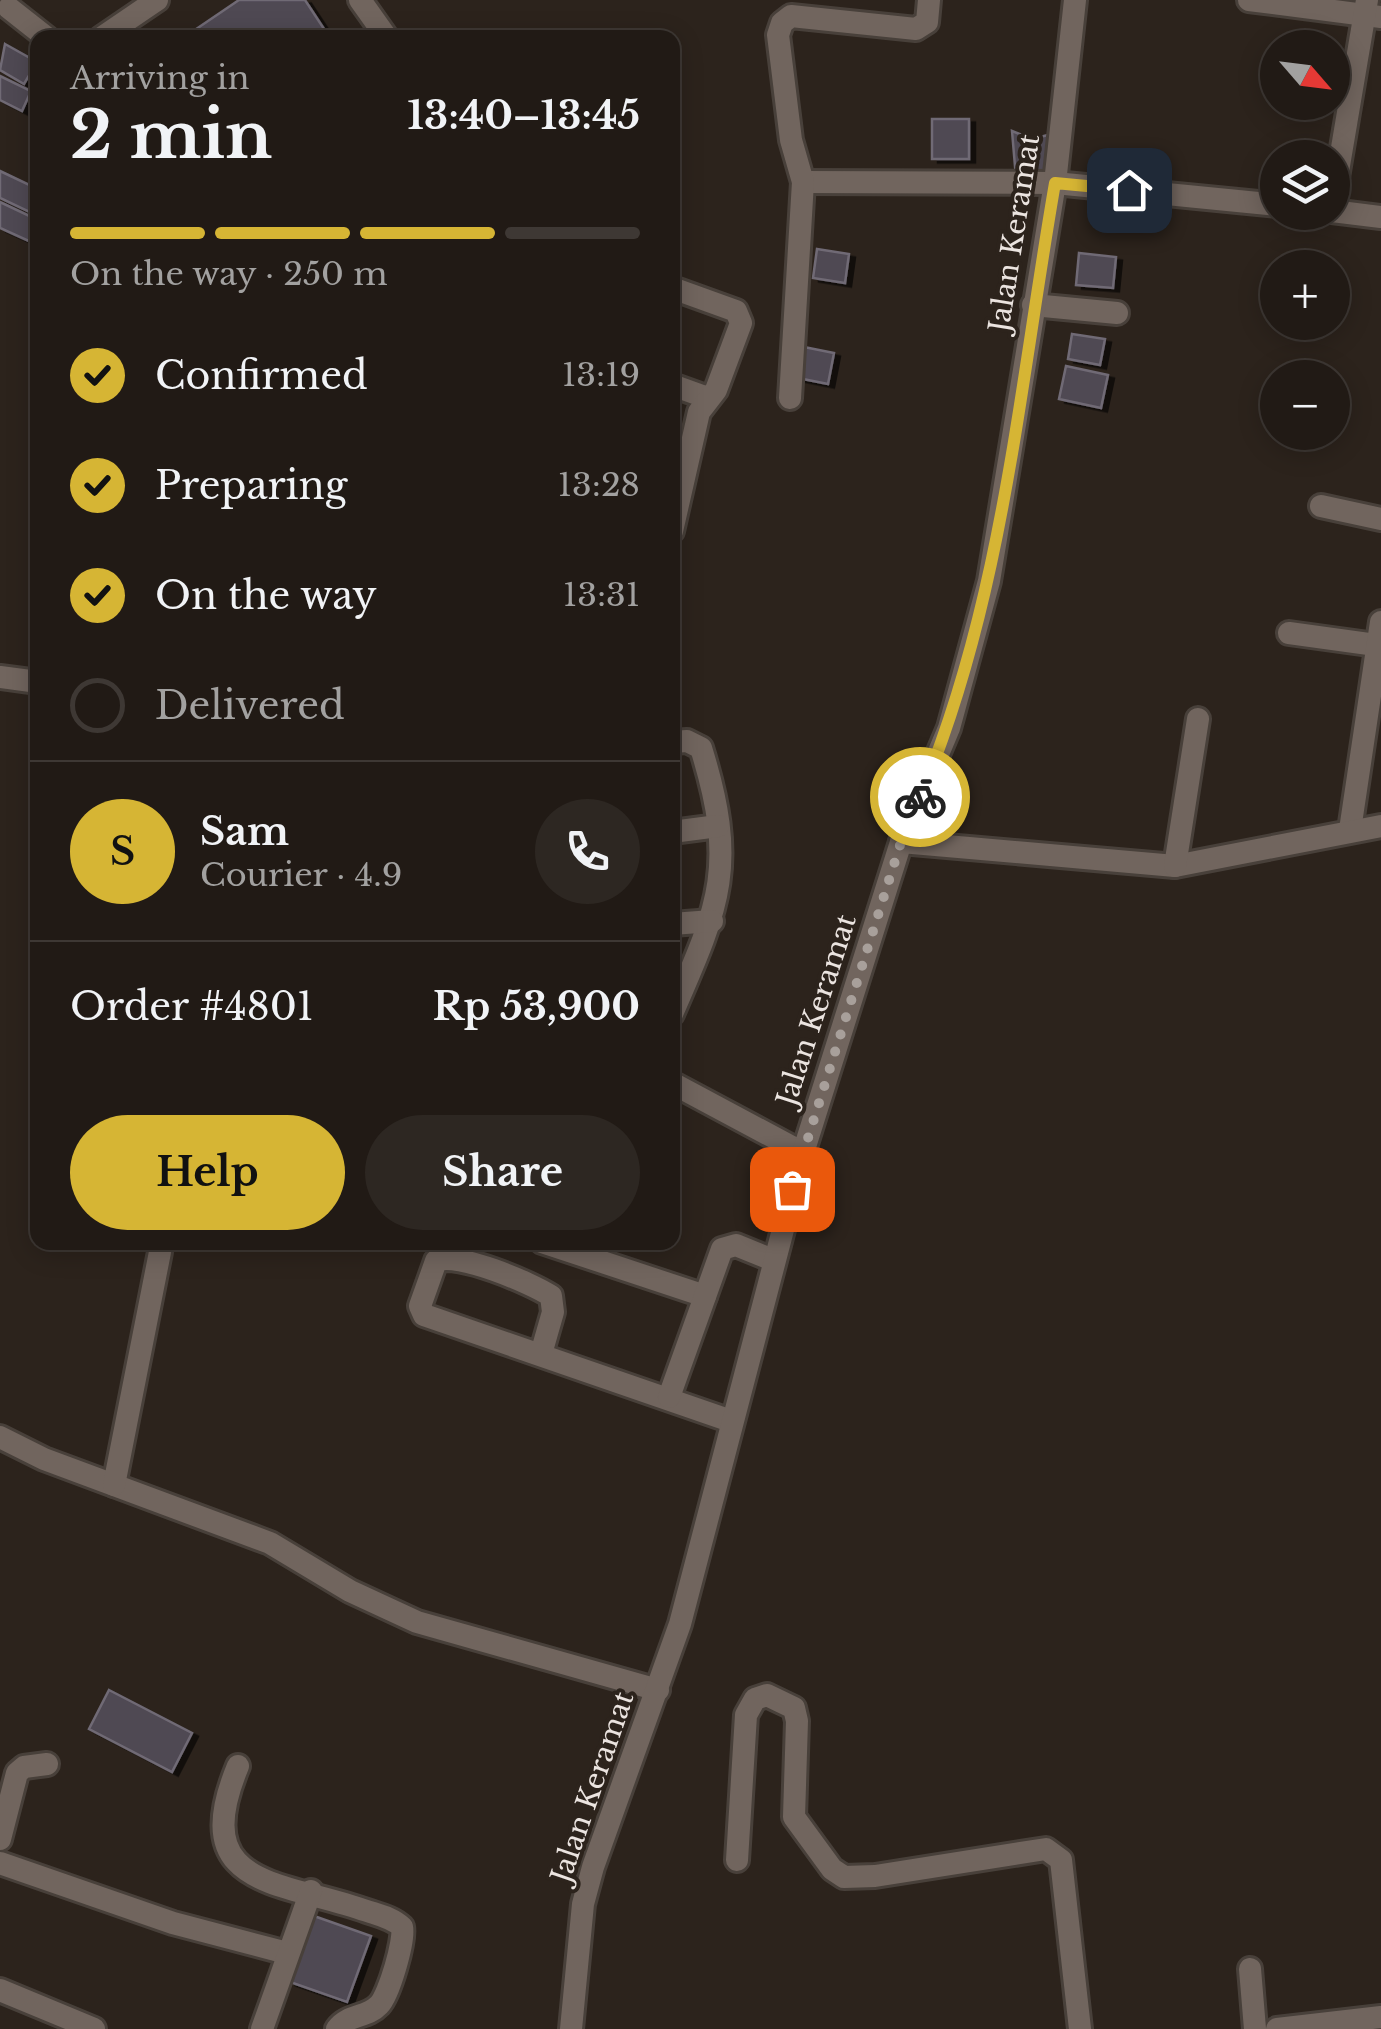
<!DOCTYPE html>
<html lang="en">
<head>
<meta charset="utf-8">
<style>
	body { margin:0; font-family:"Libre Baskerville",serif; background:#2d2722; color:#f1f3f6; height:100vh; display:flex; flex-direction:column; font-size:38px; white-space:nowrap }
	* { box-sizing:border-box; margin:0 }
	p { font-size:32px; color:#a2a1a0 }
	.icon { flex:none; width:55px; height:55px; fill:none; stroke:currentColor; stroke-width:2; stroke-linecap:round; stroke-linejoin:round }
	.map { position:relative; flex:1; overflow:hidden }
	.side { position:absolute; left:30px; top:30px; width:650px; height:1220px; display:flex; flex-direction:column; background:#211a15; border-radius:20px; box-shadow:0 5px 25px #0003,0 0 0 2px #3e3834 }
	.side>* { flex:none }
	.needle { width:65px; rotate:118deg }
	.controls { position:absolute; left:1260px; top:30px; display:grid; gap:20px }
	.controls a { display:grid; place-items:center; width:90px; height:90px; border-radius:50%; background:#211a15; box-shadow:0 5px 25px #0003,0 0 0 2px #3e3834; font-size:50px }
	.pin { position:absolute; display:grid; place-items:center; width:85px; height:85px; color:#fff; margin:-42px; border-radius:20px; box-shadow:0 5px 15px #0006 }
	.courier { position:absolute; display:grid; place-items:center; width:100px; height:100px; margin:-50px; border:8px solid #d6b534; border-radius:50%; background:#fff; color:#222; box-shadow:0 2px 12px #0007 }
	.headline em { font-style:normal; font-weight:700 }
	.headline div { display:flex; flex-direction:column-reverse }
	.headline { display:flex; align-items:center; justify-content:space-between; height:170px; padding:0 40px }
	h1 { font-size:65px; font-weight:700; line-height:75px }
	.bar { display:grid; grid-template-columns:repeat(4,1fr); gap:15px 10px; align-content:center; height:120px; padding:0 40px }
	.bar i { height:12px; border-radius:8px; background:#3e3834 }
	.bar .active { background:#d6b534 }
	.bar p { grid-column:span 4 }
	.line { display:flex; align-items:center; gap:25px; padding:0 40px; border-top:2px solid #3e3834 }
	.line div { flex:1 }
	.round { display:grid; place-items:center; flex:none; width:105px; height:105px; border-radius:52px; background:#2d2722 }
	ol { padding:0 40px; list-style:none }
	li { display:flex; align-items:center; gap:30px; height:110px }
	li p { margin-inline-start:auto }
	li .icon { padding:10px; border-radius:50%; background:#d6b534; color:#111; stroke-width:4 }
	li:last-child { color:#a2a1a0 }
	li i { width:55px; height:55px; border:5px solid #3e3834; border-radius:50% }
	.action { display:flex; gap:20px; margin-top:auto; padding:20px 40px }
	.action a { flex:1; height:115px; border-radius:60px; background:#d6b534; color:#111; font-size:40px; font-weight:700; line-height:115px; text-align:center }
	.action a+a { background:#2d2722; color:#f1f3f6 }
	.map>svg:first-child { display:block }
</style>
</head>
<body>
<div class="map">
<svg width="1381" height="2029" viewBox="0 0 1381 2029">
	<defs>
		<filter id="shadow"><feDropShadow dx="6" dy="3.5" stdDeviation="0" flood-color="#0009"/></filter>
	</defs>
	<rect width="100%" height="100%" fill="#2c231c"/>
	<!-- building -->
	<g fill="#4f4953" stroke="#706a75" stroke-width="2.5" filter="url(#shadow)">
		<polygon points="239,0 305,0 330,38 183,38"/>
		<polygon points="5,44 37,62 24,84 0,70"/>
		<polygon points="0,76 31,91 22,111 0,100"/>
		<rect x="932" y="119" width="37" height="40"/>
		<polygon points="1012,131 1032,139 1052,134 1046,177 1016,178"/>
		<polygon points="0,171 38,189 38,216 0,198"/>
		<polygon points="0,202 38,220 31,242 0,228"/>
		<polygon points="817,249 849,254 845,283 813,278"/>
		<polygon points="1079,253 1116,257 1113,288 1076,285"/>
		<polygon points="1072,334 1105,339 1100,365 1068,359"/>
		<polygon points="804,347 834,353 828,384 798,378"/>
		<polygon points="1066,366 1108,375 1101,408 1059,399"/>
		<polygon points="109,1690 192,1733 172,1772 89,1729"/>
		<polygon points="314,1916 371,1936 347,2002 290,1982"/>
	</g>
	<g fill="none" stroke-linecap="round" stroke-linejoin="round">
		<!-- minor casing -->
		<g stroke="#48403a" stroke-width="28">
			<g id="minor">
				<polyline points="360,0 387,38"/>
				<polyline points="1249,0 1381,17"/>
				<polyline points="9,8 47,38"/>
				<polyline points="101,38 157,0"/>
				<polyline points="803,182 1055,183 1278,205"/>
				<polyline points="1332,207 1367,0"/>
				<polyline points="1332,211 1381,217"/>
				<polyline points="1033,305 1117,313"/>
				<polyline points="672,385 708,398"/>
				<polyline points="790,398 803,182 791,140 778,35 782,23 791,16 916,29 927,22 929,0"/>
				<polyline points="1321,506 1381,519"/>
				<polyline points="672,531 699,412 716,390 741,323 736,311 675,289"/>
				<polyline points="1289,633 1376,645"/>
				<polyline points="0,677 38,682"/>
				<path d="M672 742 687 741 701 748C738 867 719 906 672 1014"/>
				<polyline points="1350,830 1381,622"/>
				<polyline points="672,832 718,826"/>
				<polyline points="901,842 1175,866 1381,826"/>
				<polyline points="1175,866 1198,719"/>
				<polyline points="672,924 712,921"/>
				<polyline points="672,1083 803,1153"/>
				<polyline points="542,1242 705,1296"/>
				<path d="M541 1354 553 1312 551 1296C531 1283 457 1251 436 1261L420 1306 424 1315 731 1421"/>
				<polyline points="669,1397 722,1249 736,1245 773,1260"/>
				<polyline points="0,1437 44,1459 270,1543 350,1591 417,1622 658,1690"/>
				<polyline points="114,1485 160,1252"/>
				<path d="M238 1766C187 1889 280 1880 367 1911 379 1915 393 1918 402 1927 405 1940 389 1995 379 2005 367 2018 348 2014 337 2029"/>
				<polyline points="0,1839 17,1773 24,1767 47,1764"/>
				<polyline points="737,1860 746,1715 755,1699 767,1695 794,1708 797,1721 794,1817 832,1869 844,1877 875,1876 1046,1849 1061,1860 1080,2029"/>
				<polyline points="0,1863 173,1923 287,1953"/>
				<polyline points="1250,1969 1255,2029"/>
				<polyline points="0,1990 94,2029"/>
				<polyline points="262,2029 311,1891"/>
				<polyline points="571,2029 583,1904 593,1867 680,1624 803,1153 901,842 949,728 989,581 1055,183 1075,0"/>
				<polyline points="1277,2029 1381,2017"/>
			</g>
		</g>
		<!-- minor -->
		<use href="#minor" stroke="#71655e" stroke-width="22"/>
	</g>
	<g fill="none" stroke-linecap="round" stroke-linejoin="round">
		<!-- done -->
		<polyline stroke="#a8a09b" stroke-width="10" stroke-dasharray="0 18" points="792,1189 901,842 920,797"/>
		<!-- route -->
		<path stroke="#d6b534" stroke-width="12" d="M920 797C1002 602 1019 390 1055 183L1129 190"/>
	</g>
	<g text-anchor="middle" stroke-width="8" stroke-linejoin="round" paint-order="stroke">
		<!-- street labels -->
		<g font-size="28" fill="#ebe4e0" stroke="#2c231c">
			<text transform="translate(1014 233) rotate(-81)" y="10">Jalan Keramat</text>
			<text transform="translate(816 1010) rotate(-72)" y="10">Jalan Keramat</text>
			<text transform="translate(592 1787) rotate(-71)" y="10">Jalan Keramat</text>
		</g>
	</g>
</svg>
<div class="controls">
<a><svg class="needle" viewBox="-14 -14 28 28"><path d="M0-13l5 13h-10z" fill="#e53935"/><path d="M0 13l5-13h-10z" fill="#a2a1a0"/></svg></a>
<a><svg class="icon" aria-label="layers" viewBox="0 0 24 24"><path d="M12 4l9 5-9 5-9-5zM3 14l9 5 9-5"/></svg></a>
<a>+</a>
<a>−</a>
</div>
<div class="pin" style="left:792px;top:1189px;background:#ea580c"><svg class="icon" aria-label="bag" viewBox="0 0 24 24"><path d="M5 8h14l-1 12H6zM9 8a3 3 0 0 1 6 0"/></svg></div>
<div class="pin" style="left:1129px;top:190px;background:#1f2937"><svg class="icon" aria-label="home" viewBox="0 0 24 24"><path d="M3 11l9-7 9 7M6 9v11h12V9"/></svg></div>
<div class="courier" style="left:920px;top:797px"><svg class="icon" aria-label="bike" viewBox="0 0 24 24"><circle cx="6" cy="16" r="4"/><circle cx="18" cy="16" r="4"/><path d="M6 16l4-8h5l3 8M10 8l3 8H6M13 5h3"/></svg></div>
<section class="side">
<div class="headline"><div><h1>2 min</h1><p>Arriving in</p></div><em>13:40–13:45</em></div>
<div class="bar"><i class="active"></i><i class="active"></i><i class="active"></i><i></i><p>On the way · 250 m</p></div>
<ol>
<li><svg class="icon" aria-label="check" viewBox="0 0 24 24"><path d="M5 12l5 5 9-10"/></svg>Confirmed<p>13:19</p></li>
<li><svg class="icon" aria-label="check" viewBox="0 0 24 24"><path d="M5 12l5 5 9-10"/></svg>Preparing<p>13:28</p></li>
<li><svg class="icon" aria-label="check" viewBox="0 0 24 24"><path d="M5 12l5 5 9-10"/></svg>On the way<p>13:31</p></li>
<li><i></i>Delivered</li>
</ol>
<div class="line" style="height:180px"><b class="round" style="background:#d6b534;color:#111">S</b><div><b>Sam</b><p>Courier · 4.9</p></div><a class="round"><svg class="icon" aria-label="phone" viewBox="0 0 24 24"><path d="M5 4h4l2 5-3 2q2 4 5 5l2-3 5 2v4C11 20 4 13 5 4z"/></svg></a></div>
<div class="line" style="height:130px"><div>Order #4801</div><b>Rp 53,900</b></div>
<div class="action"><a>Help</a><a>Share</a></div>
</section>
</div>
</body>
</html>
